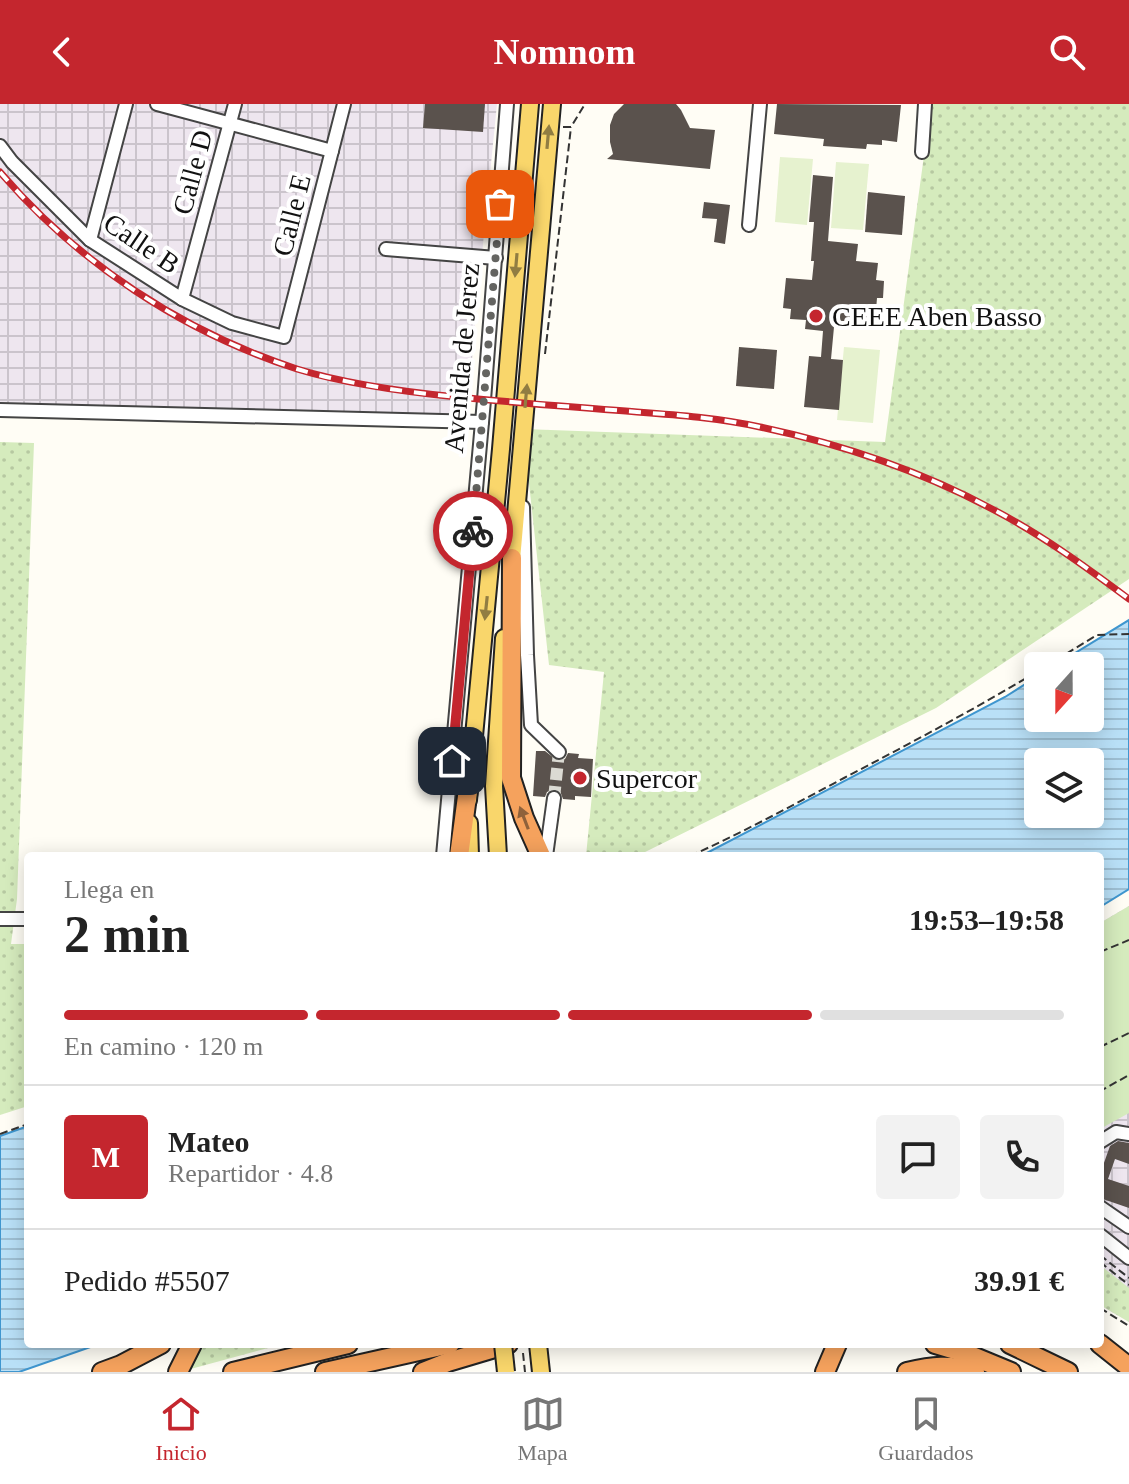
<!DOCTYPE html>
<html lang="es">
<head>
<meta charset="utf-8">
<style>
	body { margin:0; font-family:"Times New Roman",serif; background:#f2f2f2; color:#222; height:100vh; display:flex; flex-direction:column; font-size:30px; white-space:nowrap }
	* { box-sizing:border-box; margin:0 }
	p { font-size:26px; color:#767676 }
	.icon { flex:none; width:44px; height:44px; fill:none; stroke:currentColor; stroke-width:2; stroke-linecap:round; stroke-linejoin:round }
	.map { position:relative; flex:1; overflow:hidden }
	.drawer { position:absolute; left:24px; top:748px; width:1080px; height:496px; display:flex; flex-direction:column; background:#fff; border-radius:8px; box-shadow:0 4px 20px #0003 }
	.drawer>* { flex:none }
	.needle { width:52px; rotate:201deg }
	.tools { position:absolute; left:1024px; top:548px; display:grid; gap:16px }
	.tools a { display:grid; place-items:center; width:80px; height:80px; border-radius:8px; background:#fff; box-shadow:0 4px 20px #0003; font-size:40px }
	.pin { position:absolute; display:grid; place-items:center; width:68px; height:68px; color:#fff; margin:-34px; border-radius:16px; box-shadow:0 4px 12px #0006 }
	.courier { position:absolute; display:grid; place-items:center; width:80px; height:80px; margin:-40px; border:6px solid #c4262e; border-radius:50%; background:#fff; color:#222; box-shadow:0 2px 10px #0007 }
	.overview em { font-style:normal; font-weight:700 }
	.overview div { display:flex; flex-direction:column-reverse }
	.overview { display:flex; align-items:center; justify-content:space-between; height:136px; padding:0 40px }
	h1 { font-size:52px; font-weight:700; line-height:60px }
	.bar { display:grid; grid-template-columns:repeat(4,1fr); gap:12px 8px; align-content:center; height:96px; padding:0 40px }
	.bar i { height:10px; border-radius:6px; background:#e0e0e0 }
	.bar .selected { background:#c4262e }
	.bar p { grid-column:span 4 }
	.line { display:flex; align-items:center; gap:20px; padding:0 40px; border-top:2px solid #e0e0e0 }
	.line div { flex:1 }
	.round { display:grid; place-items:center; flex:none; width:84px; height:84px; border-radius:8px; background:#f2f2f2 }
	header { display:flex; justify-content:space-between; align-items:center; height:104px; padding:0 40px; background:#c4262e; color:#fff; font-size:36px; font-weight:700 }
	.menu { display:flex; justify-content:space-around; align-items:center; height:112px; border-top:2px solid #e0e0e0; background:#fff; font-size:22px; color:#767676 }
	.menu a { display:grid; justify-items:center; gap:4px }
	.menu .selected { color:#c4262e }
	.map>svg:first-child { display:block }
</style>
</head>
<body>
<header><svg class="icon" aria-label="back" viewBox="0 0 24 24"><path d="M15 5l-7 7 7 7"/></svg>Nomnom<svg class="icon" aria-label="search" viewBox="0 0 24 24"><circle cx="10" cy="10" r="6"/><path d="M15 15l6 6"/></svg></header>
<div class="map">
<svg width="1129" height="1268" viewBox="0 0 1129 1268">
	<defs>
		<pattern id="industrial-grid" width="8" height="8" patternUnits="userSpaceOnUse" patternTransform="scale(2)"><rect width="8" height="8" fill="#eee6ef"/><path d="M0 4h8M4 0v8" fill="none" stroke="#cbc4cc"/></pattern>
		<pattern id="grass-dots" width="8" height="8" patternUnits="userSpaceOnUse" patternTransform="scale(2)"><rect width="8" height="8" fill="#d5ebbd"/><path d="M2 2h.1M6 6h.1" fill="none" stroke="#b6c8a1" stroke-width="1.8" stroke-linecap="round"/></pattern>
		<pattern id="water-rules" width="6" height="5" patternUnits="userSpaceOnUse" patternTransform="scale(2)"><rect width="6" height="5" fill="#b9e0f7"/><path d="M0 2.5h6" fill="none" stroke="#9ebfd3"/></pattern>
	</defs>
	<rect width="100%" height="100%" fill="#fffdf5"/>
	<!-- industrial -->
	<g fill="url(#industrial-grid)">
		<polygon points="0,0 497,0 474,230 467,320 0,309"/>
		<polygon points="1129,802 1129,1218 1100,1201 1100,819"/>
	</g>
	<!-- grass -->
	<g fill="url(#grass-dots)">
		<polygon points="931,0 1129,0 1129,475 936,604 637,752 586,752 604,568 549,561 523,325 885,338"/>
		<polygon points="0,338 34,339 17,795 11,840 28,840 28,1002 0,1011"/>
		<polygon points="1100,1161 1129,1184 1129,1218 1100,1201"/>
		<polygon points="203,1240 283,1240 187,1266 196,1248"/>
	</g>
	<!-- park -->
	<polygon fill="#d5ebbd" points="1129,802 1129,1009 1100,1025 1100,819"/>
	<!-- pitch -->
	<g fill="#e6f2cf">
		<polygon points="780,53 813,55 807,121 775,118"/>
		<polygon points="836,58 869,60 863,126 831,124"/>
		<polygon points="844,243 880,246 873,319 837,316"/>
	</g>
	<!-- water -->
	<g fill="url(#water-rules)" stroke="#3f96cf" stroke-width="2" fill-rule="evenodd">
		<path d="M1129 516V785L1100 803V752H701L1005 593 1038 572V614H1090V562H1054ZM1038 658H1090V710H1038Z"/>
		<polygon points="28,1022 28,1240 99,1240 19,1268 0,1268 0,1032"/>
	</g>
	<!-- building -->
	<g fill="#5a524d">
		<polygon points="425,0 485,0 483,28 423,24"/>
		<polygon points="624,0 676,0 681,6 690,24 715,26 710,65 607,55 613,50 610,38 610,21 614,10"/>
		<polygon points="777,0 901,1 897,38 882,36 882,41 867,40 866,45 823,42 824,35 774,30"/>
		<polygon points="813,71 833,73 828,137 858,140 856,157 878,159 876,176 884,177 883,194 877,194 875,218 861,217 860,225 834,223 831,255 843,256 839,306 804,303 809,252 821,253 823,227 805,225 806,216 790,215 791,205 783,204 786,174 812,176 814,157 811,157 814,118 809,118"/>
		<polygon points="868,88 905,92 902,131 865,128"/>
		<polygon points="704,98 730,101 725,140 714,138 717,115 702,114"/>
		<polygon points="739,243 777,246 774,285 736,282"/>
		<polygon points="536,647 545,647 558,657 565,655 568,649 579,650 578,654 593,655 591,693 575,692 575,696 563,695 560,687 554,685 547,688 545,693 533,692"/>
		<polygon points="1118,1037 1129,1039 1129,1060 1115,1055 1108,1075 1129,1082 1129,1104 1100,1094 1100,1070 1110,1042"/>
	</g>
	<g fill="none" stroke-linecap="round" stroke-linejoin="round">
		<!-- minor-tunnel -->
		<polyline stroke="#dbdad3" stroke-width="12" stroke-dasharray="12 6" stroke-linecap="butt" points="554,694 559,648"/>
		<!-- minor casing -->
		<g stroke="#444" stroke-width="16">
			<g id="minor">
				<polyline points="157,0 332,47"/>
				<polyline points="0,42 12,58 90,136 182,195 232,219 284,233 344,0"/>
				<polyline points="922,48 925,0"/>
				<polyline points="749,121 760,0"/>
				<polyline points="90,136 126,0"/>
				<polyline points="386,145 496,154"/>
				<polyline points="182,195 235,0"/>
				<polyline points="0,306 482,318"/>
				<polyline points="523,403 527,551 531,621 559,648"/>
				<polyline points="443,752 484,296 507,0"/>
				<polyline points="546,752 554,694"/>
				<polyline points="0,815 28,815"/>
				<polyline points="1100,1038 1116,1028 1129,1030"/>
				<polyline points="1100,1103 1129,1123"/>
				<polyline points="1100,1131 1129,1154"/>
			</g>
		</g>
		<!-- major casing -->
		<g stroke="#222" stroke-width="20">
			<g id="major">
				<polyline points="511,467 552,0"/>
				<polyline points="468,696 501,345 530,0"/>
				<polyline points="469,719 470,752"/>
				<polyline points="498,752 494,682 504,534"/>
				<polyline points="538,1240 541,1268"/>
			</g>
		</g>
		<!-- highway casing -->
		<g stroke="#222" stroke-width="22">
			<g id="highway">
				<polyline points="512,454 511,674 524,714 541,752"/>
				<polyline points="459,752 468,685"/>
				<polyline points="935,1240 965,1249 1011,1268"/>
				<polyline points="1010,1240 1068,1268"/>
				<polyline points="1100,1240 1129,1263"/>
				<polyline points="102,1268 121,1261 161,1240"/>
				<polyline points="178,1268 192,1240"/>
				<polyline points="233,1268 348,1240"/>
				<polyline points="325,1268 450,1240"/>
				<polyline points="423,1268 448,1258 508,1240"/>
				<polyline points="825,1268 837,1240"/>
				<path d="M907 1268C932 1262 950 1260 975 1268"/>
			</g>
		</g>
		<!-- path -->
		<g stroke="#333" stroke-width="2" stroke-dasharray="8 4" stroke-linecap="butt">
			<polyline points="563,23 571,23 585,0"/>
			<polyline points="545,250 571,23"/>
			<polyline points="1046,562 1097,531 1129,530"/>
			<path d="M690 752C742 729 793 701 844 674 909 640 975 605 1038 567"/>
			<polyline points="1100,848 1129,836"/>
			<polyline points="1100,943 1129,929"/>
			<polyline points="1100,981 1104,985 1129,971"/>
			<polyline points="0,1030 28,1020"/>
			<polyline points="1100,1151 1129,1174"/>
			<polyline points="1100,1158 1129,1181"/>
			<polyline points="1100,1204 1129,1222"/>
			<polyline points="523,1249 525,1268"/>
		</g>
		<!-- minor -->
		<use href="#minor" stroke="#fff" stroke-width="12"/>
		<!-- major -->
		<use href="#major" stroke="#f9d66b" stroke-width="16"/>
		<!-- highway -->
		<use href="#highway" stroke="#f5a25d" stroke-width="18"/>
		<!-- rail casing -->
		<g stroke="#c4262e" stroke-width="7">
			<path id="rail" d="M0 68C78 159 183 228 297 265 346 280 406 288 457 293 517 299 577 303 637 308 678 311 719 314 760 323 841 340 921 367 994 406 1042 431 1086 463 1129 495"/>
		</g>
		<!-- rail -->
		<use href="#rail" stroke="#fff" stroke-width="4" stroke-dasharray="12" stroke-linecap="butt"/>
		<!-- major-bridge casing -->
		<g stroke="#222" stroke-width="20" stroke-linecap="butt">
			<polyline id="major-bridge" points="503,1240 506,1268"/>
		</g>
		<!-- major-bridge -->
		<use href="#major-bridge" stroke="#f9d66b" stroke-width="16"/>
	</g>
	<!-- one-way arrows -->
	<defs><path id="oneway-solid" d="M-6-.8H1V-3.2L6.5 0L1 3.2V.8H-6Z" transform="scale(2)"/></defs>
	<g fill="#917d42">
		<use href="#oneway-solid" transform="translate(548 33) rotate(-85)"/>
		<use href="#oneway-solid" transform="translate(516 161) rotate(95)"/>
		<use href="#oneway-solid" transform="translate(526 292) rotate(-85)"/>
		<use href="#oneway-solid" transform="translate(486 504) rotate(96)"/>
	</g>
	<use fill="#8e613b" href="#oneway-solid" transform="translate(524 714) rotate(-111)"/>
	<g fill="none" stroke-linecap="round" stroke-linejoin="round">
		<!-- done -->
		<polyline stroke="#646461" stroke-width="8" stroke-dasharray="0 14.4" points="473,427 500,100"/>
		<!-- route -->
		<polyline stroke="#c4262e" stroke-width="10" points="452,657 473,427"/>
	</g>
	<!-- markers -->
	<g fill="#c4262e" stroke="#fff" stroke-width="3">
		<circle cx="816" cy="212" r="8"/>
		<circle cx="580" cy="674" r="8"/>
	</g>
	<g text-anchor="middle" stroke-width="8" stroke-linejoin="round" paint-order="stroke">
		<!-- street labels -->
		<g font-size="28" fill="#111" stroke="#fff">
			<text transform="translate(192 68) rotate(-75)" y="10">Calle D</text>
			<text transform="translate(291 111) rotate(-76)" y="10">Calle E</text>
			<text transform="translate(142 139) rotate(34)" y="10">Calle B</text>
			<text transform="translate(461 254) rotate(-85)" y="10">Avenida de Jerez</text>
		</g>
		<!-- poi labels -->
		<g font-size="28" fill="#111" stroke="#fff" text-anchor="start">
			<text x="832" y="222">CEEE Aben Basso</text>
			<text x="596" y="684">Supercor</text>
		</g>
	</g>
</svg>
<div class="tools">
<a><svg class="needle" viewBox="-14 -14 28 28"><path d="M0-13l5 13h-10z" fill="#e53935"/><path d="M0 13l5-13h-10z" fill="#767676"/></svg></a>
<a><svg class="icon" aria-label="layers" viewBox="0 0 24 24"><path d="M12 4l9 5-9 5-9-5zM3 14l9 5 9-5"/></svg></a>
</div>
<div class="pin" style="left:500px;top:100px;background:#ea580c"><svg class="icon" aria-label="bag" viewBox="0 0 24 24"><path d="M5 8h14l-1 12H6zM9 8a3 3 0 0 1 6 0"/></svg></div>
<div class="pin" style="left:452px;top:657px;background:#1f2937"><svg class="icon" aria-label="home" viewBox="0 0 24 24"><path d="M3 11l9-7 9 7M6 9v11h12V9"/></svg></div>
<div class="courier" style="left:473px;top:427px"><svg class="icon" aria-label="bike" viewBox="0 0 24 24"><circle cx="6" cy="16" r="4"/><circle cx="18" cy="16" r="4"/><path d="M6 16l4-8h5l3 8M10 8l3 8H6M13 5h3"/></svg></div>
<section class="drawer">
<div class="overview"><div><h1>2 min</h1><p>Llega en</p></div><em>19:53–19:58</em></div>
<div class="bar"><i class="selected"></i><i class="selected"></i><i class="selected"></i><i></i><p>En camino · 120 m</p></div>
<div class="line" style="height:144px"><b class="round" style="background:#c4262e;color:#fff">M</b><div><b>Mateo</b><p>Repartidor · 4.8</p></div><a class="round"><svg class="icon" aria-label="chat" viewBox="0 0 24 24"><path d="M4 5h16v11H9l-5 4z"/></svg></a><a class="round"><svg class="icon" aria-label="phone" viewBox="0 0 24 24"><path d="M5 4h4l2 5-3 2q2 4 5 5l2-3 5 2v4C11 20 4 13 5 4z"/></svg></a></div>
<div class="line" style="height:104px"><div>Pedido #5507</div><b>39.91 €</b></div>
</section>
</div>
<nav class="menu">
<a class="selected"><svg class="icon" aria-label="home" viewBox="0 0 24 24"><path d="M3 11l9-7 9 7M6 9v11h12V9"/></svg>Inicio</a>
<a><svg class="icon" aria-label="map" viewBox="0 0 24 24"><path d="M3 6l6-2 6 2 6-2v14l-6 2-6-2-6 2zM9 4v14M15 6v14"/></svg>Mapa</a>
<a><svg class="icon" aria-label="saved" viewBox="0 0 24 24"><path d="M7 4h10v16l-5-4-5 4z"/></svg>Guardados</a>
</nav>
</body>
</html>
